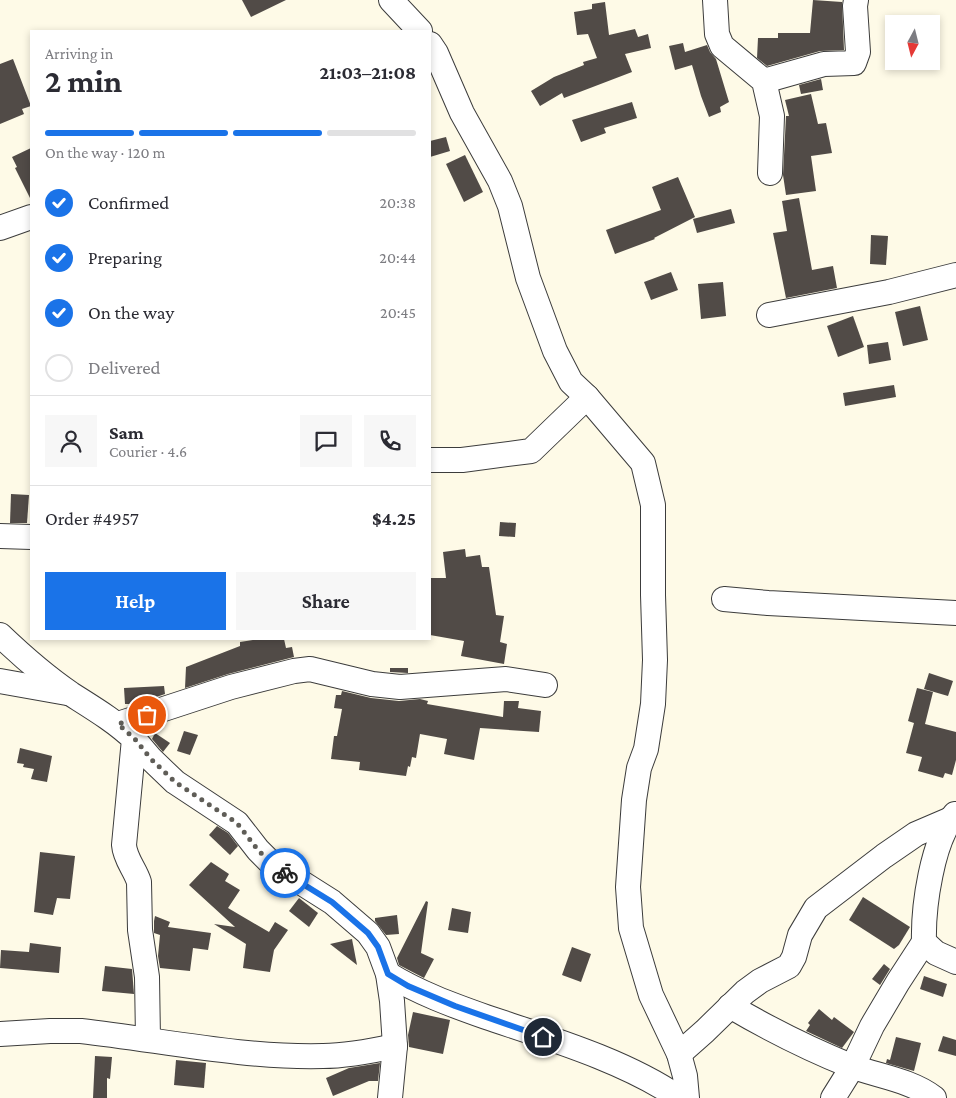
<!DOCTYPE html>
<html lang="en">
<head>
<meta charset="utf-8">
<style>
	body { margin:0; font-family:"Crimson Pro",serif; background:#f7f7f7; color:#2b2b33; height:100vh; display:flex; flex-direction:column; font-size:19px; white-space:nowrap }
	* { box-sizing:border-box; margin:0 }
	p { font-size:16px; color:#7c7c81 }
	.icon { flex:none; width:28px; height:28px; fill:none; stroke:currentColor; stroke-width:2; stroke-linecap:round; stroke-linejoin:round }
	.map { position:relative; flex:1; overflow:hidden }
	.drawer { position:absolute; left:30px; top:30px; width:401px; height:610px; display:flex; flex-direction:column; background:#fff; border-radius:0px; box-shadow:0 2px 8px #0003 }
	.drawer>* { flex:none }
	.needle { width:32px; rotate:187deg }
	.buttons { position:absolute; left:885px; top:15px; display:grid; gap:10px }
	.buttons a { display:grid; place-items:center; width:55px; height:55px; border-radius:0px; background:#fff; box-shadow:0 2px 8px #0003; font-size:25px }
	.pin { position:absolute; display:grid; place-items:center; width:42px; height:42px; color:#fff; margin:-21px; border:2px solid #fff; border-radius:50%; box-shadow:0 1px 5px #0007 }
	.courier { position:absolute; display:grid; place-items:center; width:50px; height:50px; margin:-25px; border:4px solid #1a73e8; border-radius:50%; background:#fff; color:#222; box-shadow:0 1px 6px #0007 }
	.summary em { font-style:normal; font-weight:700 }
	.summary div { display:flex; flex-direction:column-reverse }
	.summary { display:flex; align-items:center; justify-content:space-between; height:85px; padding:0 15px }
	h1 { font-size:32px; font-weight:700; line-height:38px }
	.bar { display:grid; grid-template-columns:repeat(4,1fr); gap:8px 5px; align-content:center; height:60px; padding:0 15px }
	.bar i { height:6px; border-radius:4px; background:#e1e1e2 }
	.bar .selected { background:#1a73e8 }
	.bar p { grid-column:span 4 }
	.line { display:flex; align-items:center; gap:12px; padding:0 15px; border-top:1px solid #e1e1e2 }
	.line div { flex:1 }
	.round { display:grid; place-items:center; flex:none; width:52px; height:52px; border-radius:0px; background:#f7f7f7 }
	ol { padding:0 15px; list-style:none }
	li { display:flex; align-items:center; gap:15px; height:55px }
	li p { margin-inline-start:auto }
	li .icon { padding:5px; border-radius:50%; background:#1a73e8; color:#fff; stroke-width:4 }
	li:last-child { color:#7c7c81 }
	li i { width:28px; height:28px; border:2px solid #e1e1e2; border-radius:50% }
	.primary-button { display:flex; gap:10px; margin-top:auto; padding:10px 15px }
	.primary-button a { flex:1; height:58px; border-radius:0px; background:#1a73e8; color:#fff; font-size:20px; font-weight:700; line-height:58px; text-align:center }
	.primary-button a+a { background:#f7f7f7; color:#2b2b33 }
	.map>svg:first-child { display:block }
</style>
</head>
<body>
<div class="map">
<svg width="956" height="1098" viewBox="0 0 956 1098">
	<rect width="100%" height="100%" fill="#fefae7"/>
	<!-- building -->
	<g fill="#514b47">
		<polygon points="242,0 286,0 251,17"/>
		<polygon points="813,0 842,2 844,50 820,51 767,66 757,58 758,38 778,38 778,33 810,33"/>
		<polygon points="605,2 609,35 635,29 638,37 648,34 651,48 625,54 632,72 564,98 562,93 540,106 531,91 554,77 584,65 583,62 597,58 588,34 577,35 574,12 592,9 592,4"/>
		<polygon points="683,43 685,52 707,45 710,52 716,59 729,102 720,107 721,112 709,117 701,96 692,65 675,70 669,46"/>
		<polygon points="13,59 31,106 22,109 24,114 0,124 0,64"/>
		<polygon points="821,79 823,90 801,94 799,85"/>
		<polygon points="811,94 818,124 826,123 832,153 811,156 816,191 786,195 783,175 786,116 789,116 785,100"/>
		<polygon points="632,102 637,118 604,128 606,133 581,142 572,120"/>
		<polygon points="446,137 450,151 430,157 430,141"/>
		<polygon points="31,148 31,200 15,168 17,167 12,157"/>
		<polygon points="465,155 483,192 464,202 446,164"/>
		<polygon points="678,177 695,217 654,238 655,239 615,254 606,230 661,210 652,187"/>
		<polygon points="799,198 812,270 833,266 837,288 786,298 773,233 787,231 782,201"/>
		<polygon points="731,209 735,223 697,233 693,219"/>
		<polygon points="871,235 888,236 886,265 870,264"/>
		<polygon points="671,272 678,290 651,300 644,282"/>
		<polygon points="723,282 726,316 701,319 698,284"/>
		<polygon points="920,306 928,340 903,346 895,312"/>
		<polygon points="853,316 864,347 838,357 827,326"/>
		<polygon points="888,342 891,360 869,364 867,345"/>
		<polygon points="894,385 896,397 845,406 843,393"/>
		<polygon points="11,494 29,495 27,523 10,523"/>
		<polygon points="500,522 516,523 515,537 499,536"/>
		<polygon points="465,549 466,557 480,555 482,567 489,567 496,615 504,616 500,642 507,644 504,664 461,656 464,641 430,635 430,578 446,578 443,552"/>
		<polygon points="259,639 284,639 286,648 292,647 294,657 228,674 185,688 186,667 240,646 240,642"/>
		<polygon points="390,668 408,668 408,673 390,672"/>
		<polygon points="929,673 953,681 948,696 924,689"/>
		<polygon points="164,686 165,694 136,704 125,704 124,688"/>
		<polygon points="917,688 933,692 925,724 956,732 956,760 952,775 945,773 943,778 918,771 922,757 906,753 914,723 908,721"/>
		<polygon points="342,691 371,698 399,701 420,699 428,701 427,704 503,717 504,701 519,701 518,708 541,711 539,732 480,728 474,760 444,754 447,739 420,734 416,758 412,757 410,767 408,766 406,776 359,770 360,762 331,759 334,736 337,736 342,709 334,708 336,695 341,695"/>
		<polygon points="184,731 198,735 190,755 177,751"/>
		<polygon points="155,733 170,743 163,752 152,739"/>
		<polygon points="20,748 52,756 47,782 31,779 34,769 23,767 24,764 17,763"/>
		<polygon points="217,826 228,833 238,846 230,855 209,835"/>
		<polygon points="40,852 75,856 70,899 57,898 53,915 34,912"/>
		<polygon points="211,862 229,874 225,881 240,890 228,908 269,932 275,922 288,930 274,950 270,972 243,968 246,944 214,924 235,927 189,885"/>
		<polygon points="863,897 910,927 899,945 894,949 849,920"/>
		<polygon points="299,898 318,913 309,927 289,911"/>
		<polygon points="426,901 428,902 421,953 434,959 424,978 399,965 397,958"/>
		<polygon points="452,908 471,912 468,933 448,930"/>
		<polygon points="397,915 399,934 386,935 375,921 375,918"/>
		<polygon points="155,916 170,922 168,927 211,933 208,950 193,948 190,971 160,968 158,956 160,935 154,933 154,921"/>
		<polygon points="352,939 357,965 330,944"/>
		<polygon points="30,943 61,947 59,973 0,968 1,950 29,952"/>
		<polygon points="572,947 591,954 581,982 562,975"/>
		<polygon points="884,964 890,969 880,985 872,979"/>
		<polygon points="105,966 132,969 134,994 102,991"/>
		<polygon points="924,976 947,984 943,997 920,989"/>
		<polygon points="819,1009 832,1020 834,1017 854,1032 842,1048 806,1031 810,1025 808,1023"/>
		<polygon points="413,1012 450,1020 443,1054 409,1047 408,1035"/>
		<polygon points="943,1036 956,1040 956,1056 938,1051"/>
		<polygon points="896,1037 921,1043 914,1071 886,1063 887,1059 890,1060"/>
		<polygon points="95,1056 112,1057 110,1079 107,1078 107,1098 93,1098"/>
		<polygon points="176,1060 206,1063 204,1088 174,1085"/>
		<polygon points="380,1063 378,1081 369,1081 333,1096 326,1078 349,1068"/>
	</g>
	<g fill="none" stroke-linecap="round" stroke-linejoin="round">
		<!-- minor casing -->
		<g stroke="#3c3c3c" stroke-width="26">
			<g id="minor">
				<polyline points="391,0 420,31"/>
				<polyline points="715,0 717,34 722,46 764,81 772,116 770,173"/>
				<polyline points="430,44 436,53 462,113 500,181 510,206 528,278 555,351 571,382 587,397 643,463 653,505 653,595 655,660 653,704 646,749 639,768 634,800 628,887 631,928 651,995 679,1054 685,1076 687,1098"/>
				<polyline points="764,81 824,64 854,63 858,52 855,6 856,0"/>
				<polyline points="0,228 31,217"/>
				<polyline points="769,315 889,292 956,275"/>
				<polyline points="430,460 462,460 531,451 587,397"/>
				<polyline points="0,536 31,537"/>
				<polyline points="724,599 768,603 956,613"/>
				<path d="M0 635C22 656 46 677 71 694 93 708 115 721 134 739L124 845C125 859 135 869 139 882L140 930 147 977 148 1039"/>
				<polyline points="0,681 67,693"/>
				<polyline points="118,724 231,687 294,671 310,669 372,684 400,687 506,679 545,685"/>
				<polyline points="134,739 151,759 175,782 237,823 258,850 272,864 332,902 368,933 378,947 388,974 392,1001 395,1046 390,1098"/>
				<path d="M955 814C932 841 923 907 924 942L936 953 956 962"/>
				<path d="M388 974C419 993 452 1005 486 1017 548 1038 626 1061 679 1098"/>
				<path d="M730 1006C769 1029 809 1049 851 1066 877 1076 911 1080 934 1098"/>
				<path d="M0 1034 50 1031H81C161 1040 242 1058 323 1056 347 1056 372 1051 395 1046"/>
				<polyline points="679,1054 705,1031 745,992 760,981 789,966 794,957 800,935 816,908 884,856 916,834 951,819"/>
				<polyline points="833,1098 853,1066 872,1026 898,982 924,942"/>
			</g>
		</g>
		<!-- minor -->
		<use href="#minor" stroke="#fff" stroke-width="24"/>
	</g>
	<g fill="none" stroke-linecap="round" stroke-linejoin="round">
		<!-- done -->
		<polyline stroke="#5f5d57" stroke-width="5" stroke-dasharray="0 9" points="147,715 118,724 134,738 151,759 175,782 237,823 258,850 272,864 285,873"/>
		<!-- route -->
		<polyline stroke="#1a73e8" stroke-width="6" points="285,873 332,902 368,933 378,947 388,974 408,986 455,1006 543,1037"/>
	</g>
</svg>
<div class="buttons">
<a><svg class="needle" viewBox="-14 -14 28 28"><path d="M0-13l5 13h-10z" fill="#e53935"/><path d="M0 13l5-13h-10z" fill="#7c7c81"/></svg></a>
</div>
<div class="pin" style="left:147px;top:715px;background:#ea580c"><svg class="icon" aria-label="bag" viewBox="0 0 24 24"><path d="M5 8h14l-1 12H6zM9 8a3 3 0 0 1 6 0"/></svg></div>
<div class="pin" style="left:543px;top:1037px;background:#1f2937"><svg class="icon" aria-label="home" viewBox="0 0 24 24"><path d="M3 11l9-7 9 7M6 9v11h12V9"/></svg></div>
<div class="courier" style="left:285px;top:873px"><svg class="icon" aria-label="bike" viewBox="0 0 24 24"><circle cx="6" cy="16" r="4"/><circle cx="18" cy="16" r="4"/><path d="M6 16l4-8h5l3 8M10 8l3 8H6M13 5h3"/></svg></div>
<section class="drawer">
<div class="summary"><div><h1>2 min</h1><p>Arriving in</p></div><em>21:03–21:08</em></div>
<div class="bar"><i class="selected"></i><i class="selected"></i><i class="selected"></i><i></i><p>On the way · 120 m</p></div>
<ol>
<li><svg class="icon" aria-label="check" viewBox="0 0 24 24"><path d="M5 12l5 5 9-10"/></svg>Confirmed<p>20:38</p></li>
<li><svg class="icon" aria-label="check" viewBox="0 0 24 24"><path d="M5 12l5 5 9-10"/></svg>Preparing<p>20:44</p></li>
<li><svg class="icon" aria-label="check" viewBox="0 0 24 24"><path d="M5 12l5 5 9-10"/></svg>On the way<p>20:45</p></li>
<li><i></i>Delivered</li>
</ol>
<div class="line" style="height:90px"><a class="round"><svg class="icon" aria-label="person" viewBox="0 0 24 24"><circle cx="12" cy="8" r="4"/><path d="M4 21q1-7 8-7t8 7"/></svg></a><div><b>Sam</b><p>Courier · 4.6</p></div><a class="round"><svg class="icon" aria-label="chat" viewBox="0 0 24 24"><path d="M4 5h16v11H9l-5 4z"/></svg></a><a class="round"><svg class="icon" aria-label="phone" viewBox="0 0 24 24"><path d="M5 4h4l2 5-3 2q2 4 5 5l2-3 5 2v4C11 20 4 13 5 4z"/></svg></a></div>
<div class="line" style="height:65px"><div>Order #4957</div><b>$4.25</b></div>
<div class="primary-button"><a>Help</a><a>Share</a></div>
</section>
</div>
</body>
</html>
